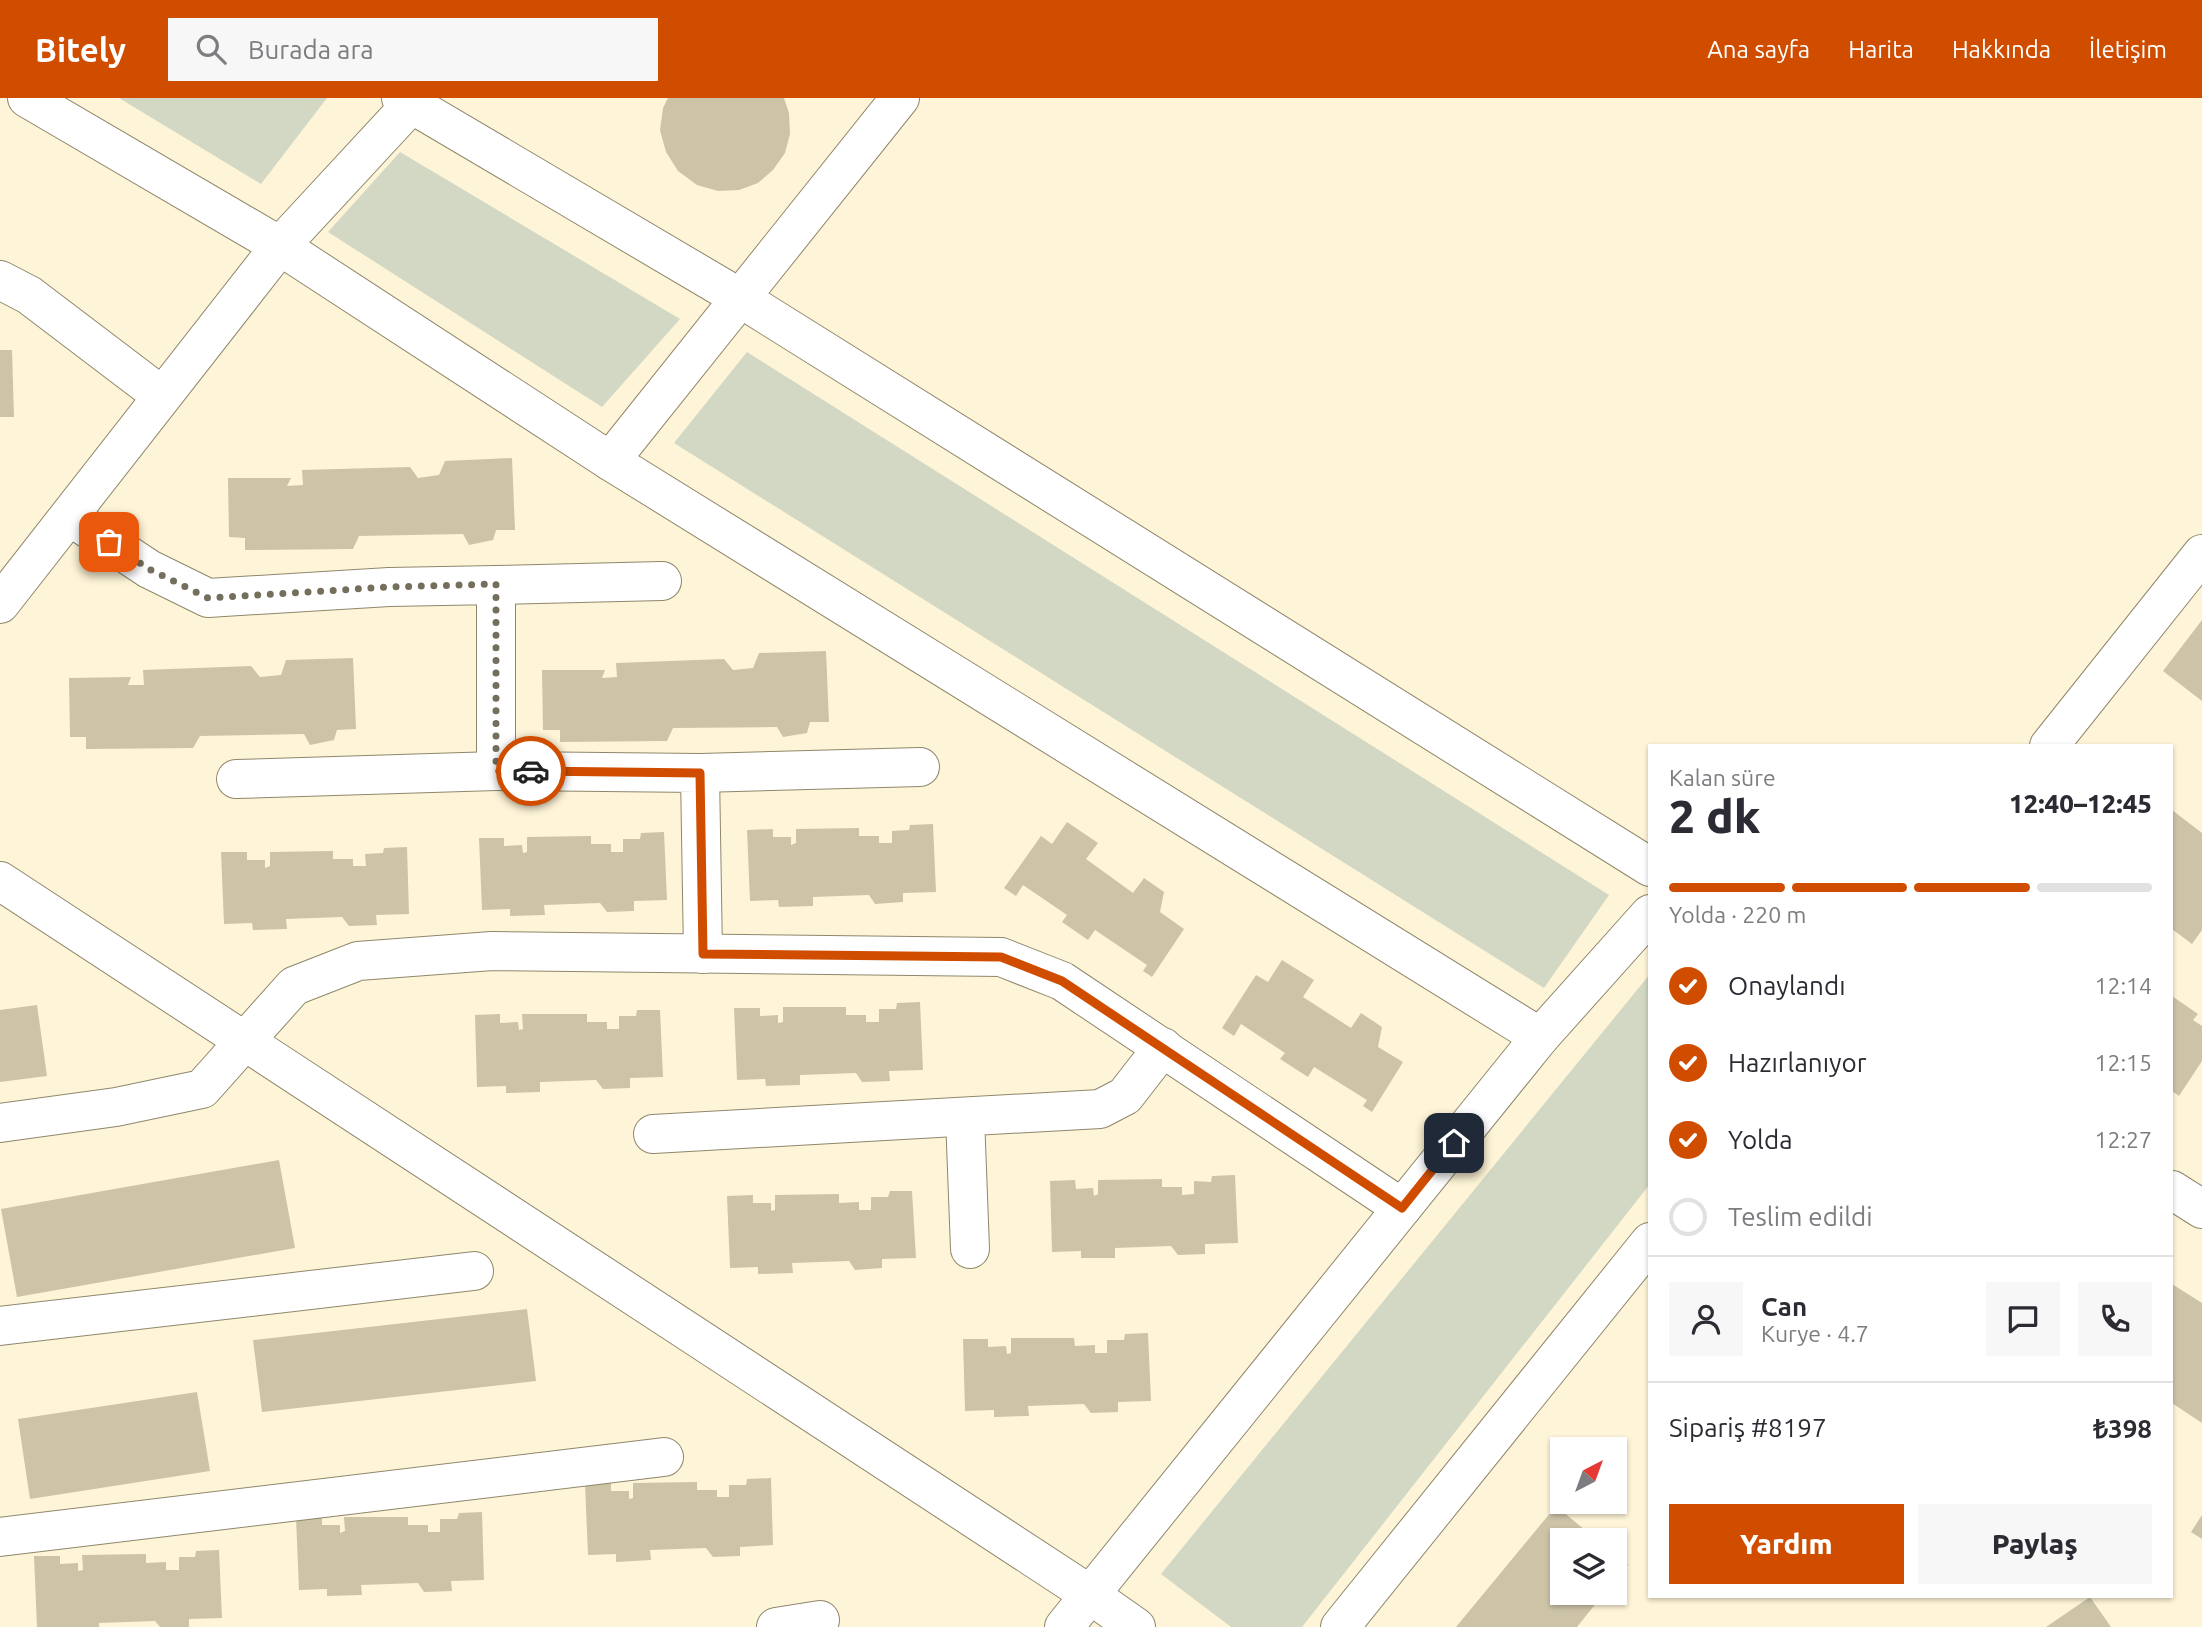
<!DOCTYPE html>
<html lang="tr">
<head>
<meta charset="utf-8">
<style>
	body { margin:0; font-family:Ubuntu,sans-serif; background:#f7f7f7; color:#2b2b33; height:100vh; display:flex; flex-direction:column; font-size:26px; white-space:nowrap }
	* { box-sizing:border-box; margin:0 }
	p { font-size:23px; color:#7c7c81 }
	.icon { flex:none; width:38px; height:38px; fill:none; stroke:currentColor; stroke-width:2; stroke-linecap:round; stroke-linejoin:round }
	.map { position:relative; flex:1; overflow:hidden }
	.drawer { position:absolute; left:1648px; top:646px; width:525px; height:854px; display:flex; flex-direction:column; background:#fff; border-radius:0px; box-shadow:0 2px 5px #0004 }
	.drawer>* { flex:none }
	.needle { width:46px; rotate:41deg }
	.controls { position:absolute; left:1550px; top:1339px; display:grid; gap:14px }
	.controls a { display:grid; place-items:center; width:77px; height:77px; border-radius:0px; background:#fff; box-shadow:0 2px 5px #0004; font-size:35px }
	.pin { position:absolute; display:grid; place-items:center; width:60px; height:60px; color:#fff; margin:-30px; border-radius:14px; box-shadow:0 4px 10px #0006 }
	.courier { position:absolute; display:grid; place-items:center; width:70px; height:70px; margin:-35px; border:5px solid #d04d00; border-radius:50%; background:#fff; color:#222; box-shadow:0 2px 9px #0007 }
	.overview em { font-style:normal; font-weight:800 }
	.overview div { display:flex; flex-direction:column-reverse }
	.overview { display:flex; align-items:center; justify-content:space-between; height:119px; padding:0 21px }
	h1 { font-size:46px; font-weight:800; line-height:52px }
	.bar { display:grid; grid-template-columns:repeat(4,1fr); gap:10px 7px; align-content:center; height:84px; padding:0 21px }
	.bar i { height:9px; border-radius:5px; background:#e1e1e2 }
	.bar .selected { background:#d04d00 }
	.bar p { grid-column:span 4 }
	.line { display:flex; align-items:center; gap:18px; padding:0 21px; border-top:2px solid #e1e1e2 }
	.line div { flex:1 }
	.round { display:grid; place-items:center; flex:none; width:74px; height:74px; border-radius:0px; background:#f7f7f7 }
	ol { padding:0 21px; list-style:none }
	li { display:flex; align-items:center; gap:21px; height:77px }
	li p { margin-inline-start:auto }
	li .icon { padding:7px; border-radius:50%; background:#d04d00; color:#fff; stroke-width:4 }
	li:last-child { color:#7c7c81 }
	li i { width:38px; height:38px; border:4px solid #e1e1e2; border-radius:50% }
	.cta { display:flex; gap:14px; margin-top:auto; padding:14px 21px }
	.cta a { flex:1; height:80px; border-radius:0px; background:#d04d00; color:#fff; font-size:28px; font-weight:800; line-height:80px; text-align:center }
	.cta a+a { background:#f7f7f7; color:#2b2b33 }
	header { display:flex; align-items:center; gap:42px; box-sizing:border-box; height:98px; padding:0 35px; background:#d04d00; color:#fff }
	header strong { font-size:33px }
	nav { display:flex; gap:38px; margin-inline-start:auto; font-size:24px }
	.search { width:490px; height:63px; background:#f7f7f7; display:flex; align-items:center; gap:18px; box-sizing:border-box; padding:0 24px; border-radius:0px; color:#7c7c81; font-size:26px }
	.map>svg:first-child { display:block }
</style>
</head>
<body>
<header>
<strong>Bitely</strong>
<div class="search"><svg class="icon" aria-label="search" viewBox="0 0 24 24"><circle cx="10" cy="10" r="6"/><path d="M15 15l6 6"/></svg>Burada ara</div>
<nav><a>Ana sayfa</a><a>Harita</a><a>Hakkında</a><a>İletişim</a></nav>
</header>
<div class="map">
<svg width="2202" height="1529" viewBox="0 0 2202 1529">
	<rect width="100%" height="100%" fill="#fef4d7"/>
	<!-- green -->
	<g fill="#d2d8c3">
		<polygon points="119,0 327,0 261,86"/>
		<polygon points="400,54 680,221 602,309 328,134"/>
		<polygon points="747,254 1609,797 1544,890 674,345"/>
		<polygon points="1650,876 1650,1086 1302,1529 1231,1529 1161,1476"/>
	</g>
	<!-- building -->
	<g fill="#cdc4a8">
		<polygon points="668,0 784,0 789,15 790,36 785,55 773,72 758,85 739,92 718,93 697,87 678,73 666,54 660,32 663,10"/>
		<polygon points="0,252 12,252 14,319 0,319"/>
		<polygon points="512,360 515,432 496,432 493,442 469,447 463,436 359,438 353,451 245,452 245,440 229,439 228,380 291,380 287,388 303,387 302,372 410,369 418,380 439,377 445,363"/>
		<polygon points="2202,522 2202,603 2163,573"/>
		<polygon points="826,553 829,624 810,624 807,635 783,639 777,629 673,630 667,643 560,644 560,632 543,632 542,572 605,572 602,580 617,579 616,565 724,561 733,572 753,570 759,555"/>
		<polygon points="353,560 356,631 337,632 334,642 310,647 304,636 200,638 193,650 86,651 86,639 70,639 69,580 131,579 128,587 144,587 143,572 251,568 260,579 281,577 286,562"/>
		<polygon points="2172,712 2202,735 2202,832 2192,846 2172,831"/>
		<polygon points="1067,724 1098,745 1086,761 1133,795 1144,780 1164,794 1160,814 1184,831 1152,879 1143,873 1147,867 1095,832 1088,842 1062,824 1067,817 1023,787 1016,798 1004,790 1041,738 1052,746"/>
		<polygon points="933,726 936,794 903,795 903,804 875,806 869,797 813,799 813,808 779,809 778,802 750,803 747,732 773,731 773,739 791,739 791,747 796,745 796,731 859,730 859,738 879,738 879,745 892,745 892,733 909,732 910,727"/>
		<polygon points="664,734 667,802 634,803 634,813 607,814 600,805 544,807 545,817 510,818 510,811 482,812 479,740 504,740 504,748 522,747 523,755 527,754 527,739 591,738 591,746 611,746 611,754 623,754 623,741 640,741 641,735"/>
		<polygon points="407,749 409,816 376,817 377,827 349,828 342,819 286,821 287,831 253,832 252,825 224,826 221,754 247,754 247,762 265,762 265,770 270,768 270,754 333,753 333,761 353,761 353,768 366,768 365,756 383,755 384,750"/>
		<polygon points="1282,862 1314,882 1303,899 1351,930 1361,915 1382,929 1378,949 1403,964 1372,1014 1363,1008 1367,1002 1314,969 1308,979 1280,961 1285,955 1241,926 1234,938 1222,930 1256,877 1268,884"/>
		<polygon points="2172,898 2198,916 2193,922 2202,928 2202,963 2179,998 2172,993"/>
		<polygon points="920,904 923,972 889,973 890,983 862,984 856,975 800,977 800,987 766,988 765,981 737,982 734,910 760,910 760,918 778,917 778,925 783,924 783,909 846,909 846,917 866,917 866,924 879,924 879,911 896,911 897,905"/>
		<polygon points="37,907 47,978 0,984 0,912"/>
		<polygon points="637,912 660,912 663,979 630,980 630,990 603,991 596,982 540,984 540,994 506,995 506,988 477,989 475,917 500,916 500,925 518,924 519,932 523,931 522,916 587,916 587,924 607,924 607,931 619,931 619,918 636,918"/>
		<polygon points="279,1062 295,1150 17,1199 1,1111"/>
		<polygon points="1235,1077 1238,1145 1205,1146 1205,1156 1178,1157 1171,1148 1115,1150 1115,1160 1081,1160 1081,1153 1052,1154 1050,1083 1075,1082 1076,1091 1093,1090 1094,1098 1098,1096 1098,1082 1162,1081 1162,1089 1182,1089 1182,1097 1194,1096 1194,1083 1211,1084 1212,1078"/>
		<polygon points="890,1093 912,1093 916,1160 882,1161 882,1170 855,1172 849,1163 792,1165 793,1175 758,1176 758,1169 730,1170 727,1098 753,1097 753,1105 771,1105 771,1113 775,1112 775,1097 839,1096 839,1105 859,1104 859,1112 871,1112 871,1099 888,1099"/>
		<polygon points="2172,1186 2202,1205 2202,1325 2172,1305"/>
		<polygon points="527,1211 536,1283 262,1314 253,1242"/>
		<polygon points="1148,1235 1151,1303 1118,1304 1118,1314 1091,1315 1084,1306 1028,1308 1029,1318 994,1319 994,1312 965,1313 963,1241 988,1241 988,1249 1006,1248 1007,1256 1011,1255 1011,1240 1074,1240 1075,1248 1095,1247 1095,1255 1107,1255 1107,1242 1124,1242 1125,1236"/>
		<polygon points="197,1294 210,1373 30,1401 18,1321"/>
		<polygon points="771,1380 773,1447 740,1449 740,1458 713,1459 706,1450 650,1452 651,1462 616,1464 616,1456 588,1457 585,1386 611,1385 611,1393 629,1393 629,1401 633,1400 633,1385 697,1384 697,1392 717,1392 717,1399 729,1399 729,1387 746,1387 747,1381"/>
		<polygon points="1556,1408 1597,1442 1563,1442 1563,1494 1605,1494 1577,1529 1456,1529"/>
		<polygon points="482,1414 484,1482 451,1483 452,1493 424,1494 418,1485 361,1487 362,1497 327,1498 327,1491 299,1492 296,1420 322,1419 322,1427 340,1427 340,1435 345,1433 344,1419 408,1419 408,1427 428,1427 428,1434 440,1434 440,1421 457,1421 459,1415"/>
		<polygon points="2202,1417 2202,1441 2191,1434"/>
		<polygon points="219,1452 222,1520 189,1521 189,1529 160,1529 155,1523 99,1525 99,1529 37,1529 34,1458 60,1458 60,1466 78,1465 78,1473 83,1472 82,1457 146,1456 146,1465 166,1464 166,1472 179,1472 179,1459 195,1459 196,1453"/>
		<polygon points="1615,1457 1628,1467 1615,1482"/>
		<polygon points="2090,1499 2111,1529 2046,1529"/>
	</g>
	<g fill="none" stroke-linecap="round" stroke-linejoin="round">
		<!-- minor casing -->
		<g stroke="#8f876c" stroke-width="40">
			<g id="minor">
				<polyline points="27,0 280,148 610,363 1540,939"/>
				<polyline points="401,0 740,200 1650,769"/>
				<polyline points="0,182 29,197 162,298"/>
				<polyline points="610,363 900,0"/>
				<polyline points="69,418 149,471 208,500 389,489 496,487 496,673 700,675 703,856"/>
				<polyline points="496,487 662,483"/>
				<polyline points="0,506 280,148 417,0"/>
				<polyline points="2049,648 2202,456"/>
				<polyline points="700,675 920,669"/>
				<polyline points="236,681 496,673"/>
				<polyline points="0,783 1089,1496 1136,1529"/>
				<polyline points="965,1019 970,1151"/>
				<polyline points="0,1025 116,1009 202,991 294,888 358,863 492,853 1001,859 1062,883 1402,1110"/>
				<polyline points="653,1036 1100,1011 1125,998 1163,949"/>
				<polyline points="2172,1092 2202,1111"/>
				<polyline points="0,1228 474,1173"/>
				<polyline points="0,1439 664,1359"/>
				<polyline points="776,1529 820,1522"/>
				<polyline points="1064,1529 1540,939 1650,816"/>
				<polyline points="1340,1529 1650,1144"/>
			</g>
		</g>
		<!-- minor -->
		<use href="#minor" stroke="#fff" stroke-width="38"/>
	</g>
	<g fill="none" stroke-linecap="round" stroke-linejoin="round">
		<!-- done -->
		<polyline stroke="#746f5d" stroke-width="7" stroke-dasharray="0 12.6" points="109,444 149,471 208,500 389,489 496,486 496,673 531,673"/>
		<!-- route -->
		<polyline stroke="#d04d00" stroke-width="9" points="531,673 700,675 703,856 1001,859 1062,883 1402,1110 1454,1045"/>
	</g>
</svg>
<div class="controls">
<a><svg class="needle" viewBox="-14 -14 28 28"><path d="M0-13l5 13h-10z" fill="#e53935"/><path d="M0 13l5-13h-10z" fill="#7c7c81"/></svg></a>
<a><svg class="icon" aria-label="layers" viewBox="0 0 24 24"><path d="M12 4l9 5-9 5-9-5zM3 14l9 5 9-5"/></svg></a>
</div>
<div class="pin" style="left:109px;top:444px;background:#ea580c"><svg class="icon" aria-label="bag" viewBox="0 0 24 24"><path d="M5 8h14l-1 12H6zM9 8a3 3 0 0 1 6 0"/></svg></div>
<div class="pin" style="left:1454px;top:1045px;background:#1f2937"><svg class="icon" aria-label="home" viewBox="0 0 24 24"><path d="M3 11l9-7 9 7M6 9v11h12V9"/></svg></div>
<div class="courier" style="left:531px;top:673px"><svg class="icon" aria-label="car" viewBox="0 0 24 24"><path d="M5 17H2v-5l4-1 3-4h7l3 4 3 1v5h-3M9 17h6M6 11h13"/><circle cx="7" cy="17" r="2"/><circle cx="17" cy="17" r="2"/></svg></div>
<section class="drawer">
<div class="overview"><div><h1>2 dk</h1><p>Kalan süre</p></div><em>12:40–12:45</em></div>
<div class="bar"><i class="selected"></i><i class="selected"></i><i class="selected"></i><i></i><p>Yolda · 220 m</p></div>
<ol>
<li><svg class="icon" aria-label="check" viewBox="0 0 24 24"><path d="M5 12l5 5 9-10"/></svg>Onaylandı<p>12:14</p></li>
<li><svg class="icon" aria-label="check" viewBox="0 0 24 24"><path d="M5 12l5 5 9-10"/></svg>Hazırlanıyor<p>12:15</p></li>
<li><svg class="icon" aria-label="check" viewBox="0 0 24 24"><path d="M5 12l5 5 9-10"/></svg>Yolda<p>12:27</p></li>
<li><i></i>Teslim edildi</li>
</ol>
<div class="line" style="height:126px"><a class="round"><svg class="icon" aria-label="person" viewBox="0 0 24 24"><circle cx="12" cy="8" r="4"/><path d="M4 21q1-7 8-7t8 7"/></svg></a><div><b>Can</b><p>Kurye · 4.7</p></div><a class="round"><svg class="icon" aria-label="chat" viewBox="0 0 24 24"><path d="M4 5h16v11H9l-5 4z"/></svg></a><a class="round"><svg class="icon" aria-label="phone" viewBox="0 0 24 24"><path d="M5 4h4l2 5-3 2q2 4 5 5l2-3 5 2v4C11 20 4 13 5 4z"/></svg></a></div>
<div class="line" style="height:91px"><div>Sipariş #8197</div><b>₺398</b></div>
<div class="cta"><a>Yardım</a><a>Paylaş</a></div>
</section>
</div>
</body>
</html>
